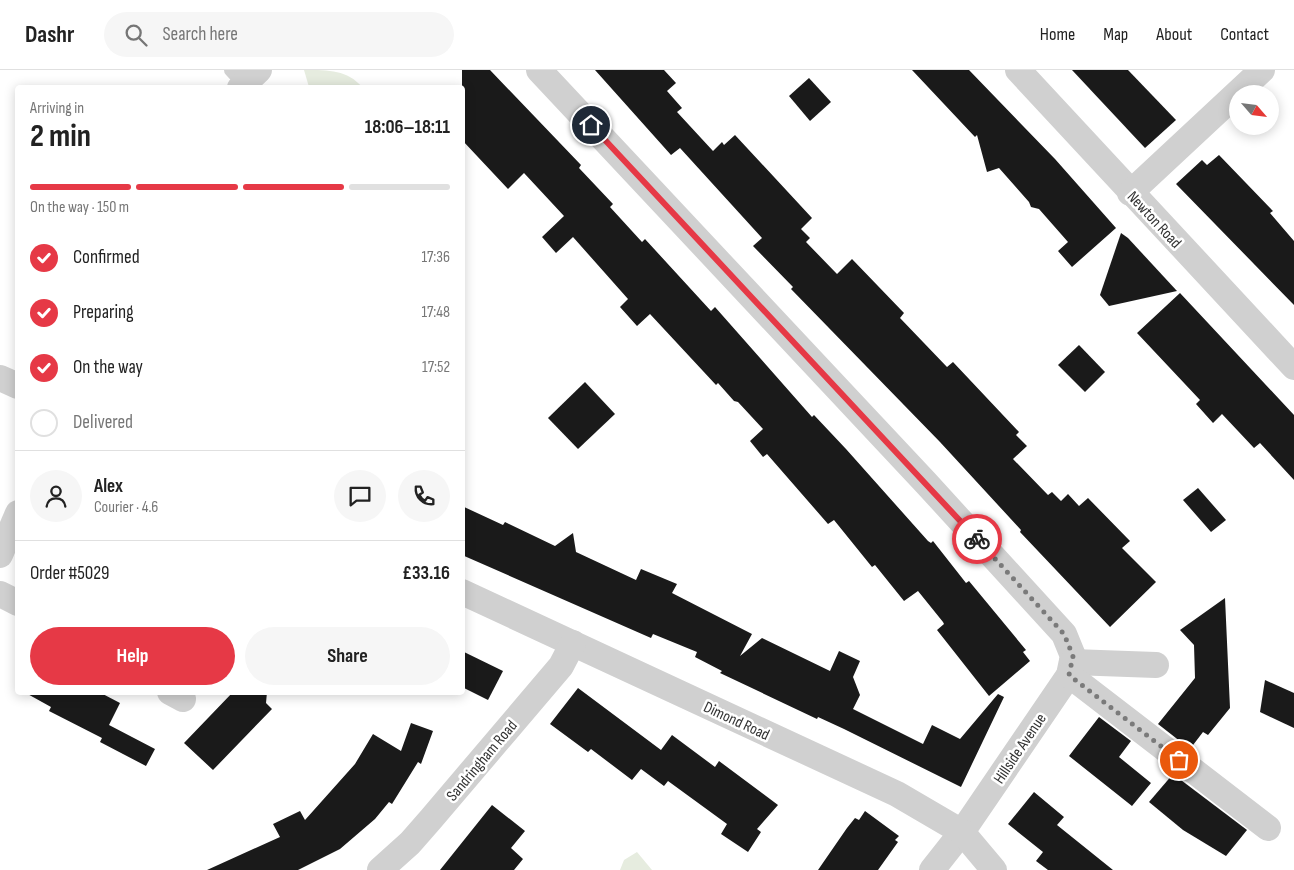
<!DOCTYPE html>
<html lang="en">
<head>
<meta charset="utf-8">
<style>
	body { margin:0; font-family:"Sofia Sans Condensed",sans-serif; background:#f6f6f6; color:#222; height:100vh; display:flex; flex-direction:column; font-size:19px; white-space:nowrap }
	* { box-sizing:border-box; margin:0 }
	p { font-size:16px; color:#767676 }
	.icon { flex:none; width:28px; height:28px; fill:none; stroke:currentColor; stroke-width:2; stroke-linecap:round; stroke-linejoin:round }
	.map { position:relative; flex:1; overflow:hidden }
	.side { position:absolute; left:15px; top:15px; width:450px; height:610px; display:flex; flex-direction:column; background:#fff; border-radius:5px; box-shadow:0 2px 12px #0003 }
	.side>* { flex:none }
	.needle { width:32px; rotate:118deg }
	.buttons { position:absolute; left:1229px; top:15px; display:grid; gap:10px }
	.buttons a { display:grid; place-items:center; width:50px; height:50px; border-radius:50%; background:#fff; box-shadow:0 2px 12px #0003; font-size:25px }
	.pin { position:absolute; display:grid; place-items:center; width:42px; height:42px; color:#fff; margin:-21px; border:2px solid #fff; border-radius:50%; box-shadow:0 1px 5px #0007 }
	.courier { position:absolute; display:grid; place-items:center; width:50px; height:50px; margin:-25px; border:4px solid #e63946; border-radius:50%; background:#fff; color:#222; box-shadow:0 1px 6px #0007 }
	.overview em { font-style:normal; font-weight:700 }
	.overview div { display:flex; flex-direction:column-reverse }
	.overview { display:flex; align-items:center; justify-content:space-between; height:85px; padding:0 15px }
	h1 { font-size:32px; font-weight:700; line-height:38px }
	.bar { display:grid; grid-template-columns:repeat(4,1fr); gap:8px 5px; align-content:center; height:60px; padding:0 15px }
	.bar i { height:6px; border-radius:4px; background:#e0e0e0 }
	.bar .current { background:#e63946 }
	.bar p { grid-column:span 4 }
	.line { display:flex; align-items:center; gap:12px; padding:0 15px; border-top:1px solid #e0e0e0 }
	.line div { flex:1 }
	.round { display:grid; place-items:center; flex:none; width:52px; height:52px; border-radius:26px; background:#f6f6f6 }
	ol { padding:0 15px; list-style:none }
	li { display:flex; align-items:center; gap:15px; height:55px }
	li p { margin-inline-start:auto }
	li .icon { padding:5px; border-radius:50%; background:#e63946; color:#fff; stroke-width:4 }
	li:last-child { color:#767676 }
	li i { width:28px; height:28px; border:2px solid #e0e0e0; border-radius:50% }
	.button { display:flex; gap:10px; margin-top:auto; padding:10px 15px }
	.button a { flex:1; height:58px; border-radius:30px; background:#e63946; color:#fff; font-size:20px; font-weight:700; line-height:58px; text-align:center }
	.button a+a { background:#f6f6f6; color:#222 }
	header { display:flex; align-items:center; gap:30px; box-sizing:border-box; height:70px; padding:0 25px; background:#fff; border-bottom:1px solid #e0e0e0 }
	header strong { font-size:24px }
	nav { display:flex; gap:28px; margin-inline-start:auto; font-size:18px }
	.search { width:350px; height:45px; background:#f6f6f6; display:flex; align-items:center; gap:12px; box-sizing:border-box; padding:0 18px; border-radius:28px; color:#767676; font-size:19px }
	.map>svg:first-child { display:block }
</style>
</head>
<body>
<header>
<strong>Dashr</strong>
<div class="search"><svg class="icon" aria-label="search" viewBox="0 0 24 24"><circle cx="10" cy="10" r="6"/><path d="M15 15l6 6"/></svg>Search here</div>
<nav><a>Home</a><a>Map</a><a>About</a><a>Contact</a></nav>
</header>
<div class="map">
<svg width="1294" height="800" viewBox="0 0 1294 800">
	<rect width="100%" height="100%" fill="#fff"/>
	<!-- green -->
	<g fill="#e6ecdf">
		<path d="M304 0C330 0 347 0 362 17H309Z"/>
		<polygon points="637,782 652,800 620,800 624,790"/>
	</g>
	<!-- building -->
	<g fill="#1a1a1a">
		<polygon points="462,0 490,0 581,95 579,98 613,134 610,137 642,172 645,169 711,241 715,237 812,347 814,345 846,379 928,471 931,473 933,471 966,513 969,511 1026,580 1023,582 1030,591 989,626 937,560 944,554 943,552 918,521 904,531 875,495 872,497 834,450 828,454 767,384 763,387 750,371 763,359 738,332 734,331 718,313 716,315 650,244 637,256 620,237 628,229 573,167 556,183 542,167 564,146 524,103 508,119 462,70"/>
		<polygon points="595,0 664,0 676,13 667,21 682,38 677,42 713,81 722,72 724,75 735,65 812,148 801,159 810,168 806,172 837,204 852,189 904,243 900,248 947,297 953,292 1019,362 1016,365 1027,376 1013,389 1048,425 1052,422 1061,431 1068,424 1079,436 1088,428 1130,471 1122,478 1156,512 1110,557 1020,462 1021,460 940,372 791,219 793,217 753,176 762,168 680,78 671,85"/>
		<polygon points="912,0 969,0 1055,89 1116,158 1072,197 1058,181 1068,172 1039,139 1031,137 1029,132 999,98 987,102 977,65 975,67"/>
		<polygon points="1072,0 1128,0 1176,50 1145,78"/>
		<polygon points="809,8 831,32 810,51 789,26"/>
		<polygon points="1219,85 1273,141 1270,143 1294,171 1294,235 1176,114 1202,90 1207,95"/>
		<polygon points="1121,163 1128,168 1177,221 1109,236 1100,225"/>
		<polygon points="1180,223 1294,345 1294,410 1260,373 1254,378 1222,344 1213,353 1196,334 1200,330 1137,263"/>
		<polygon points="1079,275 1105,302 1085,322 1058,295"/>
		<polygon points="585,312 615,344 578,379 548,348"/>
		<polygon points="1198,418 1226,450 1211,462 1183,430"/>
		<polygon points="462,436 503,455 505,452 555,476 573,463 576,482 636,510 641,499 677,514 672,523 752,564 740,586 762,568 830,601 839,581 860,591 853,607 860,625 853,639 923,674 932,655 960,669 998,624 1004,627 961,717 844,659 818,647 817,649 720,603 722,601 695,587 697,582 653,564 651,568 462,485"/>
		<polygon points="1225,528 1230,638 1208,665 1203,662 1190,679 1158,654 1195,608 1194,575 1180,560"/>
		<polygon points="462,581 503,601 488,630 462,617"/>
		<polygon points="1265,610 1294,623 1294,658 1260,642"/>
		<polygon points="578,618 661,680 672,665 715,697 719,691 778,735 757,759 761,762 748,782 721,764 727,754 668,711 664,716 641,699 632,710 591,679 588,682 550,654"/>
		<polygon points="24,622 99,622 120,633 109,655 155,679 146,696 100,672 102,668 49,641 51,637"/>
		<polygon points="233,622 267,622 266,633 272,639 213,700 184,673"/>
		<polygon points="1099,647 1131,671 1119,687 1151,713 1132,736 1069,686"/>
		<polygon points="411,653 433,661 421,694 418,692 392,734 389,732 375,749 340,779 298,800 207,800 280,767 273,754 300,741 305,750 355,694 373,664 401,681"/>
		<polygon points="1173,704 1247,760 1226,786 1183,760 1149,732"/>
		<polygon points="1034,722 1064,747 1057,755 1113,800 1048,800 1036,791 1043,782 1008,754"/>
		<polygon points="492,735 525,761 511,778 523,789 514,800 440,800"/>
		<polygon points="865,741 899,766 895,770 898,772 878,800 818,800 847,758 855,748 859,750"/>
	</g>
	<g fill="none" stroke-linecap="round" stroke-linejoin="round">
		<!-- service -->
		<polyline stroke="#d0d0d0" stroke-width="14" points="231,0 244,14"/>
		<!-- minor -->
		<g stroke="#d0d0d0" stroke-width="26">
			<polyline points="539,0 926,413 1064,564 1073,586 1069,605 962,762 932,800"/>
			<polyline points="1018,0 1294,297"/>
			<polyline points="240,18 259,0"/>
			<polyline points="1130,123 1262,0"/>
			<polyline points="0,308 18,316"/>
			<polyline points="0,485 18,443"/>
			<polyline points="462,522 897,724 962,762 994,800"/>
			<polyline points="0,524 18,533"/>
			<polyline points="1072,592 1156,595"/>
			<polyline points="1069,605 1268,758"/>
			<polyline points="170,622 183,629"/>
			<polyline points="380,800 410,773 431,749 561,596 573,573"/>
		</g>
	</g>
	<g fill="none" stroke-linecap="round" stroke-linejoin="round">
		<!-- done -->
		<polyline stroke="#7a7a7a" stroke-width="5" stroke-dasharray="0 9" points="977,469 1064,564 1073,586 1069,605 1179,690"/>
		<!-- route -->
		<polyline stroke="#e63946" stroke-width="6" points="591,55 977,469"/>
	</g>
	<g text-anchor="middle" stroke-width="5" stroke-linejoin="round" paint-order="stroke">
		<!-- street labels -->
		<g font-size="16" fill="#333" stroke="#fff">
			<text transform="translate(1155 149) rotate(47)" y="6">Newton Road</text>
			<text transform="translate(737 650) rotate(25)" y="6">Dimond Road</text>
			<text transform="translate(1019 678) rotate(-56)" y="6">Hillside Avenue</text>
			<text transform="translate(481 690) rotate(-50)" y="6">Sandringham Road</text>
		</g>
	</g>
</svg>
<div class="buttons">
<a><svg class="needle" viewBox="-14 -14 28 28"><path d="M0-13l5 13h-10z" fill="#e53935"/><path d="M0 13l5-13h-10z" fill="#767676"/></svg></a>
</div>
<div class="pin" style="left:1179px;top:690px;background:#ea580c"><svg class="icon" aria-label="bag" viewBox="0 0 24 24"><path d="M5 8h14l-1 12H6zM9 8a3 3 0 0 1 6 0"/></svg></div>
<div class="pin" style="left:591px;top:55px;background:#1f2937"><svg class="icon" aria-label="home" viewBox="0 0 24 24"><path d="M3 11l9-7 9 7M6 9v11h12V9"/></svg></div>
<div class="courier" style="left:977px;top:469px"><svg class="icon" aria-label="bike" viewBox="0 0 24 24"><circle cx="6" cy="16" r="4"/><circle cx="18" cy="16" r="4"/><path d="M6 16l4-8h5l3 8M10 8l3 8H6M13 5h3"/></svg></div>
<section class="side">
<div class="overview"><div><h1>2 min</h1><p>Arriving in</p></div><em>18:06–18:11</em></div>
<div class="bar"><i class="current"></i><i class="current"></i><i class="current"></i><i></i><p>On the way · 150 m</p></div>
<ol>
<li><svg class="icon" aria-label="check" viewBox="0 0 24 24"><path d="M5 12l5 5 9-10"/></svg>Confirmed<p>17:36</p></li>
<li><svg class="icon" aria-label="check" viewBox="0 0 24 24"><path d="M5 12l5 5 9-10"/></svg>Preparing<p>17:48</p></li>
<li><svg class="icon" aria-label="check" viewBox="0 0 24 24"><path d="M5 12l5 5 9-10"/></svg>On the way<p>17:52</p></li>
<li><i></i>Delivered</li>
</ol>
<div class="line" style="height:90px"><a class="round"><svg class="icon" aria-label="person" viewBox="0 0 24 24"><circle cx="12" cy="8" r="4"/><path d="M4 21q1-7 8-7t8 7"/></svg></a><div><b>Alex</b><p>Courier · 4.6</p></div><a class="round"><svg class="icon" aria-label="chat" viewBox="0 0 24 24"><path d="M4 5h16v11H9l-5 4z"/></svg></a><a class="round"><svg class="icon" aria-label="phone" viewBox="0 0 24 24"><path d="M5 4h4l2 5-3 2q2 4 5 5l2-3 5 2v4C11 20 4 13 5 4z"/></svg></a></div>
<div class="line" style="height:65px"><div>Order #5029</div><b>£33.16</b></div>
<div class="button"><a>Help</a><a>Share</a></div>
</section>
</div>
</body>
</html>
